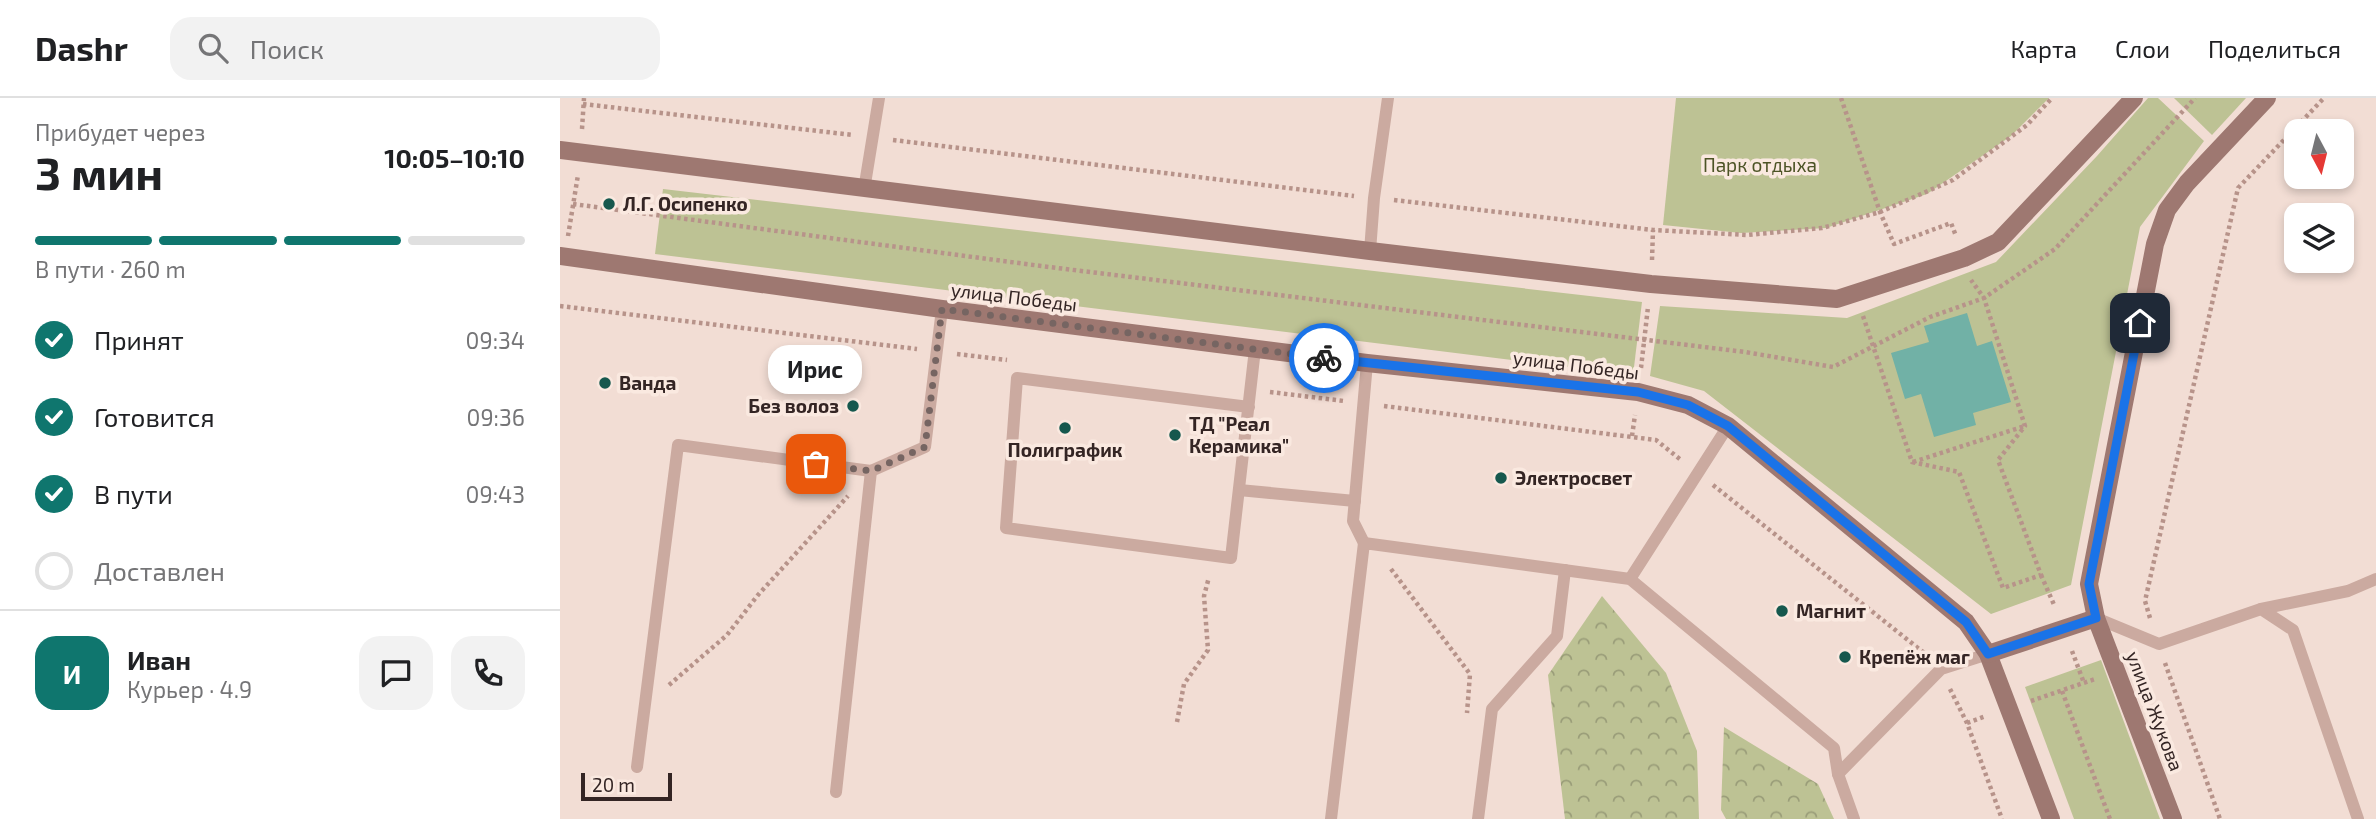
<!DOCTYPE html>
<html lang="ru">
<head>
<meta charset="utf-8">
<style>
	body { margin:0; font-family:"Exo 2",sans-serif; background:#f2f2f2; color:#202124; height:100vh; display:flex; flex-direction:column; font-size:26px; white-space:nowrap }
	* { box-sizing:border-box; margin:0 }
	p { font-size:23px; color:#757577 }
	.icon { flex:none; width:38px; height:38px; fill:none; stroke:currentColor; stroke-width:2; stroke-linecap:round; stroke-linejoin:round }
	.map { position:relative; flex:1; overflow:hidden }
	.details { display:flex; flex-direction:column; background:#fff; width:560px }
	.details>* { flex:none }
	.needle { width:46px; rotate:173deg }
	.tools { position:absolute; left:1724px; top:21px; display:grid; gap:14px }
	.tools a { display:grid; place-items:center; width:70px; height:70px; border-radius:14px; background:#fff; box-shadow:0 4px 10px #0003; font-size:35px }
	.scale { position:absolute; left:21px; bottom:18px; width:91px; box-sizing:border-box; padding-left:7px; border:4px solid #342524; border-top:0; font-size:19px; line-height:24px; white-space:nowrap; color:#342524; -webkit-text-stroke:5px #fae9e0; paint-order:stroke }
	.pin { position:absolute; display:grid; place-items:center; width:60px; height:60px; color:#fff; margin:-30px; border-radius:14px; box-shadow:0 4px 10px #0006 }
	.courier { position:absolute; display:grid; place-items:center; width:70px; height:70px; margin:-35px; border:5px solid #1a73e8; border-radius:50%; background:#fff; color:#222; box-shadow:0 2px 9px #0007 }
	.bubble { position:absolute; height:49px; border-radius:21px; background:#fff; box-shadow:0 4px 10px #0003; font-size:23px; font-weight:700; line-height:49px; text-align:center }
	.overview em { font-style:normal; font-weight:700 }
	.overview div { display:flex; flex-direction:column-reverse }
	.overview { display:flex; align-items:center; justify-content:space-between; height:119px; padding:0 35px }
	h1 { font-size:46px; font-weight:700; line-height:52px }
	.bar { display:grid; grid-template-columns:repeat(4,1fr); gap:10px 7px; align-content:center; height:84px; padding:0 35px }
	.bar i { height:9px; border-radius:5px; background:#e0e0e0 }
	.bar .on { background:#0f766e }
	.bar p { grid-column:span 4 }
	.line { display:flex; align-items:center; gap:18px; padding:0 35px; border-top:2px solid #e0e0e0 }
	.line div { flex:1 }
	.round { display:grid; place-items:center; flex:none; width:74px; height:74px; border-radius:21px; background:#f2f2f2 }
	ol { padding:0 35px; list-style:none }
	li { display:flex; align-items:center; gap:21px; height:77px }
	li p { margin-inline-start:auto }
	li .icon { padding:7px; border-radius:50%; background:#0f766e; color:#fff; stroke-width:4 }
	li:last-child { color:#757577 }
	li i { width:38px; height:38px; border:4px solid #e0e0e0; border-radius:50% }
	header { display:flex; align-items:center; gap:42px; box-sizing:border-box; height:98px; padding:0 35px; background:#fff; border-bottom:2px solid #e0e0e0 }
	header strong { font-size:33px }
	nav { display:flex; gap:38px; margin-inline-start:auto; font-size:24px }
	.search { width:490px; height:63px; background:#f2f2f2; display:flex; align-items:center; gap:18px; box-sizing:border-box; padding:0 24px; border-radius:21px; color:#757577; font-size:26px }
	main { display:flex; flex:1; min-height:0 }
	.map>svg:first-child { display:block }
</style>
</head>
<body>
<header>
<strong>Dashr</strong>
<div class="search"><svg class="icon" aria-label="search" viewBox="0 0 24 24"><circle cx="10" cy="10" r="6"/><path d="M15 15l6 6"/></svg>Поиск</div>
<nav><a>Карта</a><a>Слои</a><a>Поделиться</a></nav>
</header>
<main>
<section class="details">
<div class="overview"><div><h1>3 мин</h1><p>Прибудет через</p></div><em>10:05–10:10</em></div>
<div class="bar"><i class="on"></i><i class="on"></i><i class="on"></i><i></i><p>В пути · 260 m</p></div>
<ol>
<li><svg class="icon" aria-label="check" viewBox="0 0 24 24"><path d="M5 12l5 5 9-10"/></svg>Принят<p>09:34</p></li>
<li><svg class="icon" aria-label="check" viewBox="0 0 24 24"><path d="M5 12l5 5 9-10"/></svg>Готовится<p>09:36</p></li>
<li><svg class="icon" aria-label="check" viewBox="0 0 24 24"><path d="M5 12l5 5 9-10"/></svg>В пути<p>09:43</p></li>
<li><i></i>Доставлен</li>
</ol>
<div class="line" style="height:126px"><b class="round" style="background:#0f766e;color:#fff">И</b><div><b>Иван</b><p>Курьер · 4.9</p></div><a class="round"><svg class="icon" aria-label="chat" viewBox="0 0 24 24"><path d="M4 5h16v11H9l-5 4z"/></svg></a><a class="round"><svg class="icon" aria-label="phone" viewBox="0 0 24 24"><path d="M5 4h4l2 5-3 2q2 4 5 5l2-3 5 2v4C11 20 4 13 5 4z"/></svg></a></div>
</section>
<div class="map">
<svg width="1816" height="721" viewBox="0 0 1816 721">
	<defs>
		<pattern id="forest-crowns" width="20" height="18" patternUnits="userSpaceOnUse" patternTransform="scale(1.75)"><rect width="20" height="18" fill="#bdc294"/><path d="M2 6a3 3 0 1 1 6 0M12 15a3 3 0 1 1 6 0" fill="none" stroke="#9a9d79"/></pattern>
	</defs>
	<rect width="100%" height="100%" fill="#f2ddd4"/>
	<!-- forest -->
	<g fill="url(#forest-crowns)">
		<polygon points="1042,498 1106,575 1137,653 1139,721 1005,721 988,577"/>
		<polygon points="1164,629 1258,686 1274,721 1166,721 1161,712"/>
	</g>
	<!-- green -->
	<g fill="#bdc294">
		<polygon points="1116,0 1489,0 1451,38 1367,96 1266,130 1181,135 1103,127"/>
		<polygon points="1588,0 1598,0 1644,43 1580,129 1511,487 1431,516 1144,293 1090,278 1100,208 1287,220 1436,164 1537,58"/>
		<polygon points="1614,0 1686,0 1652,37"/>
		<polygon points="103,91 1082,204 1073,277 95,156"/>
		<polygon points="1541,562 1600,721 1514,721 1465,589"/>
	</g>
	<!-- water -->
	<polygon fill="#71b1a6" points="1407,215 1417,248 1432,243 1451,304 1413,315 1416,327 1374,339 1361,296 1345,301 1331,255 1369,244 1364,228"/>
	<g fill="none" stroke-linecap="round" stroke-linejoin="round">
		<!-- path -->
		<g stroke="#b7938a" stroke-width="4.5" stroke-dasharray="3.5 3.5" stroke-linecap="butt">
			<polyline points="1281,0 1320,114 1334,146 1391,125 1396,138"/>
			<polyline points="23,6 293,37"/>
			<polyline points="22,31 24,0"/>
			<polyline points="333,42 794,98"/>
			<polyline points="834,102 1093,132 1187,137 1262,130 1320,114 1393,82 1467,27 1492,0"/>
			<polyline points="13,106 481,168 1185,254 1273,269 1370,219 1424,200 1495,151 1635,0"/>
			<polyline points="8,138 18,77"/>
			<polyline points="1092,162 1093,132"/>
			<polyline points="0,208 357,251"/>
			<polyline points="1303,218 1352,364 1399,374 1443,490 1481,477 1438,362 1465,328 1424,200 1411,182"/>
			<polyline points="397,256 447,262"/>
			<polyline points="1081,270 1088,209"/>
			<polyline points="710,294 784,303"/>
			<polyline points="824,308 1096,342 1121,362"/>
			<polyline points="1072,338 1075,317"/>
			<polyline points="1353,364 1465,328"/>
			<polyline points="1153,387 1368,558"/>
			<polyline points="831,471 910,576 907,615"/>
			<polyline points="1481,477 1495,509"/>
			<polyline points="1590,520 1585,503 1678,90 1764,0"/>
			<polyline points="1512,553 1524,585"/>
			<polyline points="1605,565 1660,721"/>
			<polyline points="109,587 167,537 198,497 288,398"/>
			<polyline points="1390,591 1407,625 1442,721"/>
			<polyline points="1502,593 1550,721"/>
			<polyline points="1471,603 1535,581"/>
			<polyline points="617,624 624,586 648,552 644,498 649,479"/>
			<polyline points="1407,625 1426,618"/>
		</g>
		<!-- lane -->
		<g stroke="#cbaaa0" stroke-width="12">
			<polyline points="304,92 319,0"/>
			<polyline points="810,153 814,100 828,0"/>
			<polyline points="689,309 457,280 446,430 671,460 695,251"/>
			<polyline points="679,392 795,403"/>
			<polyline points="804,445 793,423 807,265"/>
			<polyline points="1070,481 1168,328"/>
			<polyline points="1701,511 1788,493 1816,481"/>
			<polyline points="1536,520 1599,546 1701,511 1733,532 1798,721"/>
			<polyline points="77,669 118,347 311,373 365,349 382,211"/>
			<polyline points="1278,676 1294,721"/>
			<polyline points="276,694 311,373"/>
			<polyline points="771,721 804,445 1070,481 1274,650 1278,676 1381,571 1428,556"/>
			<polyline points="918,721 932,611 997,538 1005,472"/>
		</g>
		<!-- secondary -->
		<g stroke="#9e7871" stroke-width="18">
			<polyline points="0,52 810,153 1091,186 1277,201 1404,160 1438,144 1574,0"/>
			<polyline points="0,158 382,211 807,265 1078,294 1128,307 1168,328 1406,524 1428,556 1491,721"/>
			<polyline points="1428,556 1536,520"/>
			<polyline points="1613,721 1536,520 1529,486 1595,146 1607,112 1627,85 1707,0"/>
		</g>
	</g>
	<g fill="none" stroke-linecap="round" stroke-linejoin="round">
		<!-- done -->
		<polyline stroke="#766562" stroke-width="7" stroke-dasharray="0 12.6" points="256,366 311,373 365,349 382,211 764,260"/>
		<!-- route -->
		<polyline stroke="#1a73e8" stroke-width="9" points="764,260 1078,294 1128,307 1168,328 1406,524 1428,556 1536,520 1529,486 1580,225"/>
	</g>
	<!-- markers -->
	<g fill="#16584e" stroke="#fae9e0" stroke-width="2.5">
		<circle cx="49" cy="106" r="7"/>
		<circle cx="45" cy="285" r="7"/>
		<circle cx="293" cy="308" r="7"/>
		<circle cx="505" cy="330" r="7"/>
		<circle cx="615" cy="337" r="7"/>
		<circle cx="941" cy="380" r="7"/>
		<circle cx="1222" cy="513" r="7"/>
		<circle cx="1285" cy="559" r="7"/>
	</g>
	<g text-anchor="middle" stroke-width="7" stroke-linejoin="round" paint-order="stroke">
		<!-- park labels -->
		<g font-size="19" fill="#4d5426" stroke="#fae9e0">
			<text x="1200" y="74">Парк отдыха</text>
		</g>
		<!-- poi labels -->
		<g font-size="19" font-weight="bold" fill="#342524" stroke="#fae9e0" text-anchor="start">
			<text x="63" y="113">Л.Г. Осипенко</text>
			<text x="59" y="292">Ванда</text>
			<text x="279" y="315" text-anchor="end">Без волоз</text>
			<text x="629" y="333">ТД "Реал<tspan x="629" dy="22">Керамика"</tspan></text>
			<text x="505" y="359" text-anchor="middle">Полиграфик</text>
			<text x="955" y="387">Электросвет</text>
			<text x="1236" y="520">Магнит</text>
			<text x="1299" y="566">Крепёж маг</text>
		</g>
		<!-- street labels -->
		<g font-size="19" fill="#342524" stroke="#fae9e0">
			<text transform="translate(454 199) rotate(7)" y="7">улица Победы</text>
			<text transform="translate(1016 267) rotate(7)" y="7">улица Победы</text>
			<text transform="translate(1595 613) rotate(69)" y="7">улица Жукова</text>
		</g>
	</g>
</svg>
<div class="tools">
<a><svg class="needle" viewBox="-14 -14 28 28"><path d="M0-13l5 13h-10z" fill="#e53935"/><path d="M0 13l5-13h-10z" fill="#757577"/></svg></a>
<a><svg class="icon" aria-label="layers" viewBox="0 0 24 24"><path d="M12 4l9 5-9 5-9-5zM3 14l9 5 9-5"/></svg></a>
</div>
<div class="scale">20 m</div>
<div class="pin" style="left:256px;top:366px;background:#ea580c"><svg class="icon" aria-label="bag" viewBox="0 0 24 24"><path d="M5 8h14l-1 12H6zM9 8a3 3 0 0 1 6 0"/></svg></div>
<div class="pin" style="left:1580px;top:225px;background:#1f2937"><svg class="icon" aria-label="home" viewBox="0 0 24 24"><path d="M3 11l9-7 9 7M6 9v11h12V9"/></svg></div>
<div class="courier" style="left:764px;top:260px"><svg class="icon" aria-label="bike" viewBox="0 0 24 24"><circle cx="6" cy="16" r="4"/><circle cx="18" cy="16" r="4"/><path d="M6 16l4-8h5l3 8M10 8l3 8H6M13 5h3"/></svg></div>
<div class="bubble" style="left:208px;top:247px;width:94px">Ирис</div>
</div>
</main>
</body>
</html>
